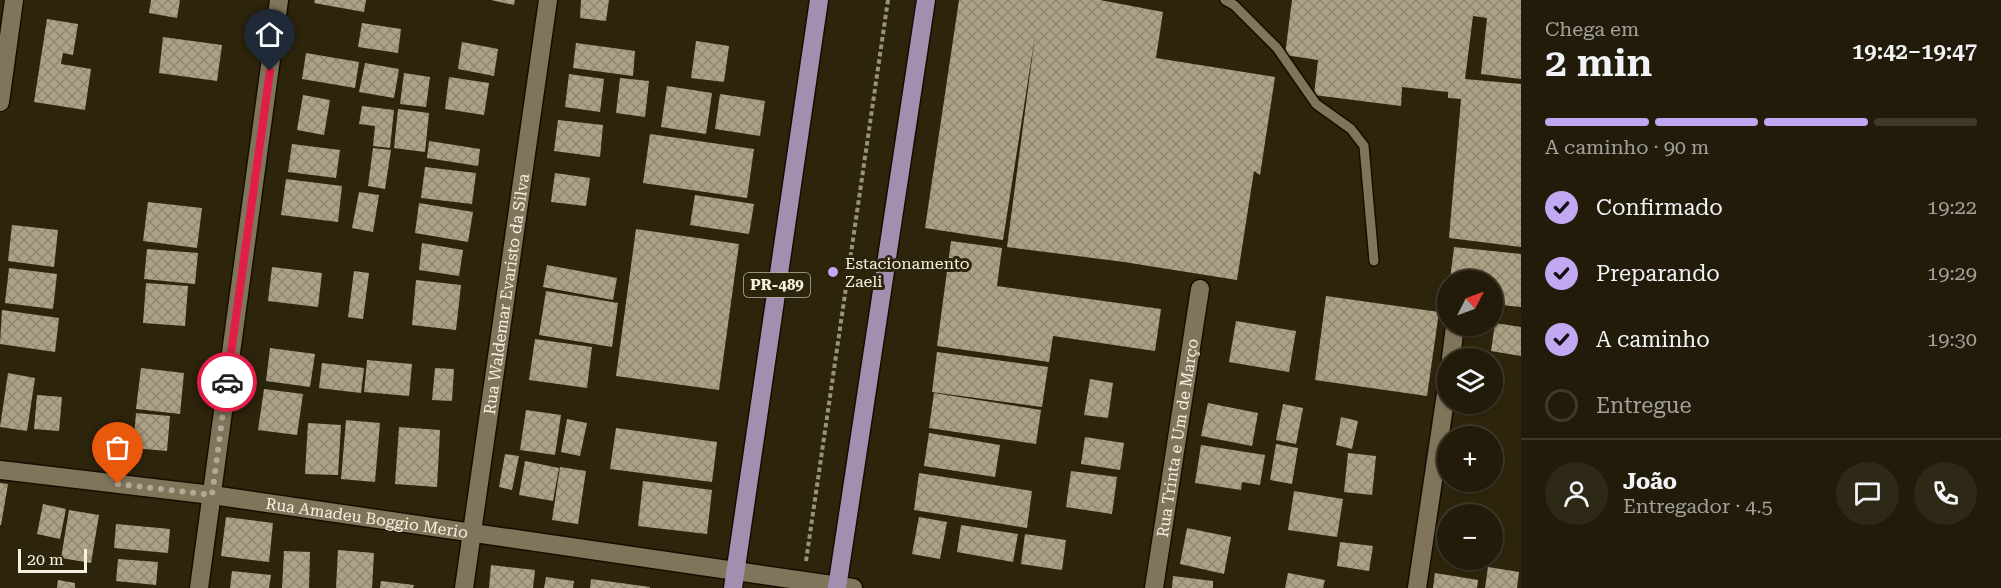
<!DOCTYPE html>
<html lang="pt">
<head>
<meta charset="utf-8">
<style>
	body { margin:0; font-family:"Roboto Serif",serif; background:#2e2817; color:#f1f3f6; height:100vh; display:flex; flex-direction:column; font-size:22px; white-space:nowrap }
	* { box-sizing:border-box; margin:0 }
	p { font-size:20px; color:#a2a19c }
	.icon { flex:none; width:33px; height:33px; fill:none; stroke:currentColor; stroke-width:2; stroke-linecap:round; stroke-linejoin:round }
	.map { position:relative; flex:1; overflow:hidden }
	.side { display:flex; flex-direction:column; background:#221b09; width:480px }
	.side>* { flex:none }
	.needle { width:39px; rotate:48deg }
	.buttons { position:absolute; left:1437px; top:270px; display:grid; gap:12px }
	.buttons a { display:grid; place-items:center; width:66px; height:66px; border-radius:50%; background:#221b09; box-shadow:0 2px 4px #0004,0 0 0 2px #3f392a; font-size:30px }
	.scale { position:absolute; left:18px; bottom:15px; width:69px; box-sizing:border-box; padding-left:6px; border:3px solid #f7f1e2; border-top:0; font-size:16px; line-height:21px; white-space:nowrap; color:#f7f1e2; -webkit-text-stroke:4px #2d240c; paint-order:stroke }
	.pin { position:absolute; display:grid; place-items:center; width:51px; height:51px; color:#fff; margin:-62px -26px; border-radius:50% 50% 50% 0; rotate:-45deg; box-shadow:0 0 6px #0007 }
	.pin .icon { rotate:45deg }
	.courier { position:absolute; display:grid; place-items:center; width:60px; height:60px; margin:-30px; border:4px solid #e11d48; border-radius:50%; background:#fff; color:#222; box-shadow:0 2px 8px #0007 }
	.overview em { font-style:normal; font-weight:600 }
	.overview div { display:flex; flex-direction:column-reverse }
	.overview { display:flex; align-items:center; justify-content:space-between; height:102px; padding:0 24px }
	h1 { font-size:39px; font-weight:600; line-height:45px }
	.bar { display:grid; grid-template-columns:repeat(4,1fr); gap:9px 6px; align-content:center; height:72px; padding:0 24px }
	.bar i { height:8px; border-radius:4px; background:#3f392a }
	.bar .active { background:#c2a8f2 }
	.bar p { grid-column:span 4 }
	.line { display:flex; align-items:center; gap:15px; padding:0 24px; border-top:2px solid #3f392a }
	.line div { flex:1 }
	.round { display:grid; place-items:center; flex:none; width:63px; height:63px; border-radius:32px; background:#2e2817 }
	ol { padding:0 24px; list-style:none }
	li { display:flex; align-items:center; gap:18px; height:66px }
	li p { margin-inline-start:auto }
	li .icon { padding:6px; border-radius:50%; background:#c2a8f2; color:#111; stroke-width:4 }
	li:last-child { color:#a2a19c }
	li i { width:33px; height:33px; border:3px solid #3f392a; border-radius:50% }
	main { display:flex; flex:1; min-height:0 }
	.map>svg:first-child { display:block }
</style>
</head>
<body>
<main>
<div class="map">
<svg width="1521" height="588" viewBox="0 0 1521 588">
	<defs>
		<pattern id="building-cross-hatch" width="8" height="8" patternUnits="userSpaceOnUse" patternTransform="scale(1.5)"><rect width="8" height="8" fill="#aca185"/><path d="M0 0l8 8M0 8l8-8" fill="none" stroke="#8f8672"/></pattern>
	</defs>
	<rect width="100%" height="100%" fill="#2d240c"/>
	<!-- building -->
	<g fill="url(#building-cross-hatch)">
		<polygon points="151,0 180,0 177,18 149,13"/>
		<polygon points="315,0 366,0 364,12 314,3"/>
		<polygon points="491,0 515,0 514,5"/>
		<polygon points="581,0 609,0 606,21 580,18"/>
		<polygon points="959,0 1100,0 1163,12 1156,58 1275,77 1260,175 1254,171 1237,280 1124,262 1007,247 1035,36 1003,240 925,228"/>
		<polygon points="1292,0 1521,0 1521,79 1481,74 1487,18 1473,16 1465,79 1521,84 1521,247 1449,238 1461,99 1448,98 1448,92 1402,87 1401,106 1314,95 1318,60 1285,55"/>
		<polygon points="47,19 78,24 73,55 63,53 61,64 91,69 85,110 34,102"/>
		<polygon points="362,23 401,29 398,53 358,47"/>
		<polygon points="163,37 222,45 217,81 159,73"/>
		<polygon points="696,41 729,46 724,82 691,78"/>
		<polygon points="462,42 498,49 494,76 458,69"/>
		<polygon points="576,43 635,51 633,76 573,68"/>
		<polygon points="306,53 359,62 355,88 302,79"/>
		<polygon points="365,63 399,69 394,98 359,92"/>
		<polygon points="404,73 430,77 426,107 400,104"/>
		<polygon points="569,74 604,79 600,112 565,107"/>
		<polygon points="449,77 489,83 484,115 445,109"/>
		<polygon points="620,78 649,81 645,117 616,113"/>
		<polygon points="667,86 712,93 706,134 661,127"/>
		<polygon points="720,94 765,101 760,136 715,129"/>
		<polygon points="303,95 330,100 324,135 297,130"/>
		<polygon points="362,106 394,110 390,148 373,146 375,126 359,124"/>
		<polygon points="398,109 429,113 425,152 394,148"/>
		<polygon points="558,120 603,125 600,157 554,151"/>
		<polygon points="650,134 754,149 747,198 643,183"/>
		<polygon points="429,141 480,149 478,166 427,158"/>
		<polygon points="292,144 340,150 336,178 288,172"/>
		<polygon points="373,148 391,150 385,189 368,186"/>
		<polygon points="425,167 476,173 472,204 421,198"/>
		<polygon points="555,173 590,178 586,206 551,202"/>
		<polygon points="286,179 342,186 338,222 281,215"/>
		<polygon points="359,192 379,195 373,232 352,228"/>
		<polygon points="695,195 754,204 749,234 690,225"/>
		<polygon points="148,202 202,208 197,248 143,241"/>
		<polygon points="419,203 473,212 468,242 415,233"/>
		<polygon points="12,225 58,230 54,267 8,261"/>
		<polygon points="636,229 739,244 719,390 616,376"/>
		<polygon points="951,241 1002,248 997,286 1161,309 1155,351 1053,336 1049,362 937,346"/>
		<polygon points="422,243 463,250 459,276 419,270"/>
		<polygon points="1454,247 1521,254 1521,307 1492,304 1492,280 1450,280"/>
		<polygon points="147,249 198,253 195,284 144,279"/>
		<polygon points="547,265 617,278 613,300 543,287"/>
		<polygon points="272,267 322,273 318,307 268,301"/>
		<polygon points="9,268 57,274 53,309 5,303"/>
		<polygon points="354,271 369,273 363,319 348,317"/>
		<polygon points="416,280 461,285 456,330 412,325"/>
		<polygon points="146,283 188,286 185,326 143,323"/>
		<polygon points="546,291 618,303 612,347 539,335"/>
		<polygon points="1326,296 1439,312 1427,396 1315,380"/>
		<polygon points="2,310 59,318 55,352 0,344"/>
		<polygon points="1236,321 1296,331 1289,372 1229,362"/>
		<polygon points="1495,323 1521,327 1521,356 1491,351"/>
		<polygon points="535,339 592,347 587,388 529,380"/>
		<polygon points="270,348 315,354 310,387 266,381"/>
		<polygon points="937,352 1048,367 1042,407 932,392"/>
		<polygon points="367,360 412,364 409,396 364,392"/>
		<polygon points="322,363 364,368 361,393 319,388"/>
		<polygon points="141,368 184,373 180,414 136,409"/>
		<polygon points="435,368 454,369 452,401 432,400"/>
		<polygon points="8,373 35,378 27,431 0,427"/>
		<polygon points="1090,379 1113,383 1108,418 1084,415"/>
		<polygon points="264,389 303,394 297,435 258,430"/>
		<polygon points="934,393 1041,410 1036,444 929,428"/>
		<polygon points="37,395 62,397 59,431 34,429"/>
		<polygon points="1208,403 1258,413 1252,446 1201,436"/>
		<polygon points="1283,404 1303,408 1296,444 1276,440"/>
		<polygon points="526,410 561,415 555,455 520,450"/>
		<polygon points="136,413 170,416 167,451 133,448"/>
		<polygon points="1341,417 1358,421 1352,449 1336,445"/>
		<polygon points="567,419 587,423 580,456 561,452"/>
		<polygon points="346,420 380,423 375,482 341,479"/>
		<polygon points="308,423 341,425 338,475 305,474"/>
		<polygon points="399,427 440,430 437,487 395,484"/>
		<polygon points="616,428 717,442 712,482 610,469"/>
		<polygon points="929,433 1000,445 995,477 924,466"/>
		<polygon points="1085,437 1124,443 1120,470 1081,464"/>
		<polygon points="1276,444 1298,448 1292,484 1270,480"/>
		<polygon points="1201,445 1265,455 1260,485 1242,482 1241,490 1195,483"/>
		<polygon points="1348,453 1376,456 1372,495 1344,492"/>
		<polygon points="505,454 519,456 512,490 499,487"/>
		<polygon points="525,461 559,468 553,501 519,495"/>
		<polygon points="560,467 586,471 578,524 552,520"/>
		<polygon points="1071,471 1117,477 1112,514 1066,507"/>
		<polygon points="919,473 1032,491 1027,528 914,510"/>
		<polygon points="643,481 712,490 707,534 638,526"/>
		<polygon points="0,483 8,484 1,525 0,525"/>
		<polygon points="1294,491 1343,499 1337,537 1288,530"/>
		<polygon points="43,504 66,509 60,539 37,534"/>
		<polygon points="69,510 99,515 91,563 61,558"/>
		<polygon points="226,517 273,523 269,562 221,556"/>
		<polygon points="919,517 947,522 940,559 912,554"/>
		<polygon points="116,524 170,529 168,553 114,548"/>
		<polygon points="961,525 1018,534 1013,562 957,552"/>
		<polygon points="1187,528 1231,537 1224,574 1180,564"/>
		<polygon points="1025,534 1066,540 1062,570 1021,564"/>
		<polygon points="1340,542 1373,546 1369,571 1337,566"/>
		<polygon points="338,550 374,553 372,588 336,588"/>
		<polygon points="284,551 310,552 309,588 282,588"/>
		<polygon points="118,559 158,562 156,585 116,581"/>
		<polygon points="491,565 535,570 533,588 489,588"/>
		<polygon points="1488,567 1519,572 1517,588 1485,588"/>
		<polygon points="232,571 271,575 269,588 230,588"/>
		<polygon points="1288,573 1325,580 1323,588 1285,588"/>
		<polygon points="1435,573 1478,580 1477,588 1433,588"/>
		<polygon points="1173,576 1213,581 1213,588 1172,588"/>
		<polygon points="546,577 574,581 573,588 544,588"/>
		<polygon points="591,579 650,587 650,588 590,588"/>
		<polygon points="58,580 75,583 75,588 57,588"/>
		<polygon points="381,581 414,585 413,588 380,588"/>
	</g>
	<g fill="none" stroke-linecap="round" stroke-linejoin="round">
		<!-- lane casing -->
		<g stroke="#160d00" stroke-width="12">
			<polyline id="lane" points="1225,0 1234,5 1277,48 1316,104 1351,129 1364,146 1374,261"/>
		</g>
		<!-- street casing -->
		<g stroke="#160d00" stroke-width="21">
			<g id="street">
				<polyline points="1451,358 1455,326"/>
				<path id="s1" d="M0 470 212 495 853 588"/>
				<polyline points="199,588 279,0"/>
				<path id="s2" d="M464 588 548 0"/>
				<path id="s3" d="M1154 588 1200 289"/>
				<polyline points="1417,588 1448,380"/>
			</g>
		</g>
		<!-- secondary casing -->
		<g stroke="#160d00" stroke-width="21">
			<polyline id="secondary" points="0,102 14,0"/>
		</g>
		<!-- primary casing -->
		<g stroke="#160d00" stroke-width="21">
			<g id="primary">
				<polyline points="733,588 819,0"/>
				<polyline points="837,588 926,0"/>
			</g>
		</g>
		<!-- path -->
		<polyline stroke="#99927e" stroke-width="4" stroke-dasharray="4.5 3" stroke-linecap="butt" points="806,561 888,0"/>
		<!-- lane -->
		<use href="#lane" stroke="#80755b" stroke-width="9"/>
		<!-- street -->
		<use href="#street" stroke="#80755b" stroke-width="18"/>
		<!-- secondary -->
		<use href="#secondary" stroke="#80755b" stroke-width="18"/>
		<!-- primary -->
		<use href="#primary" stroke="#a28eae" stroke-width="18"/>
	</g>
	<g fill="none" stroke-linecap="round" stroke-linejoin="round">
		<!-- done -->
		<polyline stroke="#b0a997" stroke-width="6" stroke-dasharray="0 10.8" points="118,484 212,495 227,382"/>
		<!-- route -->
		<polyline stroke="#e11d48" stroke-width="8" points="227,382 270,71"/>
	</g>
	<!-- markers -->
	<circle fill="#c2a8f2" stroke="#2d240c" stroke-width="2" cx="833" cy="272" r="6"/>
	<g text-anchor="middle" stroke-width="6" stroke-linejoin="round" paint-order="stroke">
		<!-- shield labels -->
		<rect fill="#2d240c" stroke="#bab4a2" stroke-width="1.5" x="744" y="273" width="66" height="24" rx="4.5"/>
		<g font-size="15" font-weight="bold" fill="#f7f1e2">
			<text x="777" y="290">PR-489</text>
		</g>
		<!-- poi labels -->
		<g font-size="16" fill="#f7f1e2" stroke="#2d240c" text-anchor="start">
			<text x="845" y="269">Estacionamento<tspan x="845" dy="18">Zaeli</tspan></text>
		</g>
		<!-- street labels -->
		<g font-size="16" fill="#f7f1e2" stroke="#2d240c">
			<text dy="6" stroke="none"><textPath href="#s2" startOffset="297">Rua Waldemar Evaristo da Silva</textPath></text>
			<text dy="6" stroke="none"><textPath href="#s3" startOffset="152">Rua Trinta e Um de Março</textPath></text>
			<text dy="6" stroke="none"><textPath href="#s1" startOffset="370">Rua Amadeu Boggio Merio</textPath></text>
		</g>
	</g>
</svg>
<div class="buttons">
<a><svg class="needle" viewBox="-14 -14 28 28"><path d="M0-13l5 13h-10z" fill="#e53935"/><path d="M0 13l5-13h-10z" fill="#a2a19c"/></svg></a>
<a><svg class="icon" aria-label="layers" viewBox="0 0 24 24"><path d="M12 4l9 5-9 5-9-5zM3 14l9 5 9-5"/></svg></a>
<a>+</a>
<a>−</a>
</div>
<div class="scale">20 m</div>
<div class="pin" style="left:118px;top:484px;background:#ea580c"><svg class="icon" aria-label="bag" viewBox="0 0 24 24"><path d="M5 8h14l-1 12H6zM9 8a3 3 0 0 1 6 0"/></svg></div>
<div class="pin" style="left:270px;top:71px;background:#1f2937"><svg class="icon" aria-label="home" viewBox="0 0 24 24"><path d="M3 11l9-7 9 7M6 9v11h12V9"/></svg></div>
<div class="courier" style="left:227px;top:382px"><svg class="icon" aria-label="car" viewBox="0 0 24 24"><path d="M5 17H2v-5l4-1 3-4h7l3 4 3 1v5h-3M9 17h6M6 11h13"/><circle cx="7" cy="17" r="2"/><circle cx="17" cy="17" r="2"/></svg></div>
</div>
<section class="side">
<div class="overview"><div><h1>2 min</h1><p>Chega em</p></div><em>19:42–19:47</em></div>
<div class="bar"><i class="active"></i><i class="active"></i><i class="active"></i><i></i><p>A caminho · 90 m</p></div>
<ol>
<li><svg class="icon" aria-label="check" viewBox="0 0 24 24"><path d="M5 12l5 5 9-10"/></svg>Confirmado<p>19:22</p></li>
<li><svg class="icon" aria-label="check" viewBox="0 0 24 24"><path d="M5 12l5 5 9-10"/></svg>Preparando<p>19:29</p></li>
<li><svg class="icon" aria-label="check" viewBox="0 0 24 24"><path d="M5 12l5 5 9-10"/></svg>A caminho<p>19:30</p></li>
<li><i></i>Entregue</li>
</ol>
<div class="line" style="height:108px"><a class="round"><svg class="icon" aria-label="person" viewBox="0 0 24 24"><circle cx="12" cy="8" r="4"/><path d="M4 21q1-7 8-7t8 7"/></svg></a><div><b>João</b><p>Entregador · 4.5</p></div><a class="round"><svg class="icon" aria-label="chat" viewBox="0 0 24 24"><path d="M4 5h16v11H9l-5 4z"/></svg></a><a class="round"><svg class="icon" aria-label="phone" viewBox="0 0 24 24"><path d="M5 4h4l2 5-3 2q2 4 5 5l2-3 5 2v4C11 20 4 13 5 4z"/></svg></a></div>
</section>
</main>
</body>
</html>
